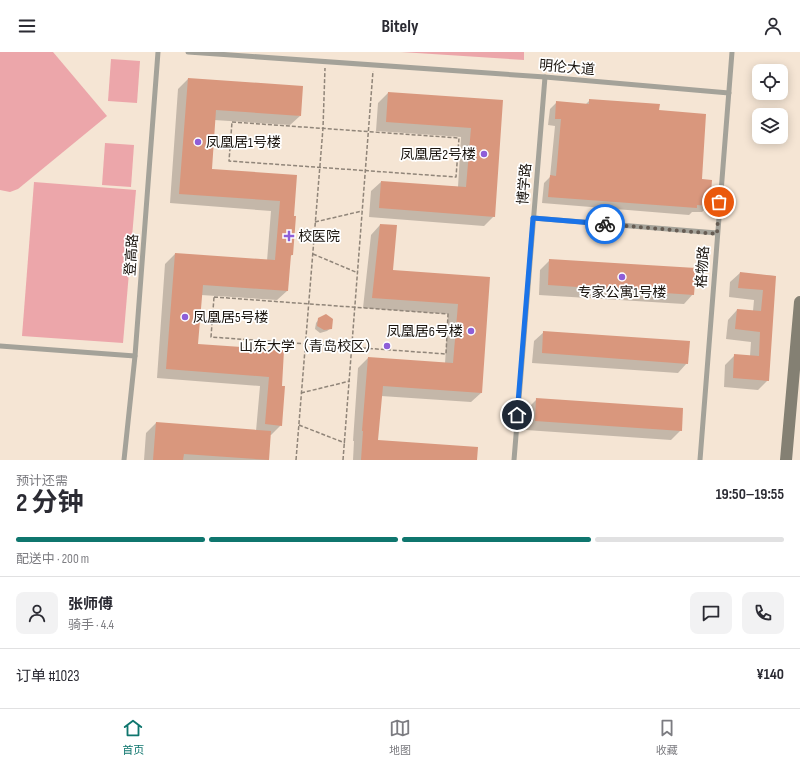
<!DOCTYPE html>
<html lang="zh">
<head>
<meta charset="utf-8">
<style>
	body { margin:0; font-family:"Sofia Sans Condensed","Noto Sans SC",sans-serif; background:#f2f2f3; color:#2b2b33; height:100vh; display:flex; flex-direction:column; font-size:15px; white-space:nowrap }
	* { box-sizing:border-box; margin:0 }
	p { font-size:13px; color:#7c7c81 }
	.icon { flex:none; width:22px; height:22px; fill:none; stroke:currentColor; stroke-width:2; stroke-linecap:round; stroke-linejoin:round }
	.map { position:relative; height:408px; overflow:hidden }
	.details { display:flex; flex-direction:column; background:#fff; flex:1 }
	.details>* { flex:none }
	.controls { position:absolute; left:752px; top:12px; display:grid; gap:8px }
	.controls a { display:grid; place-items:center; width:36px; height:36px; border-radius:8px; background:#fff; box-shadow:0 2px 10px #0003; font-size:20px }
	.pin { position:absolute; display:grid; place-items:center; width:34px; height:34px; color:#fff; margin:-17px; border:2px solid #fff; border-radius:50%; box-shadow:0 1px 4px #0007 }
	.courier { position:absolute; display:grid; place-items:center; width:40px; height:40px; margin:-20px; border:3px solid #1a73e8; border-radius:50%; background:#fff; color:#222; box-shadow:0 1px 5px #0007 }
	.summary em { font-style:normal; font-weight:700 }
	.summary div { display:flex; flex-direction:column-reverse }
	.summary { display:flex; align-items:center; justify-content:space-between; height:68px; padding:0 16px }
	h1 { font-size:26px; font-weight:700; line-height:30px }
	.bar { display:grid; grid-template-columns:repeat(4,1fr); gap:6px 4px; align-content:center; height:48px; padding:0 16px }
	.bar i { height:5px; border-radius:3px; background:#e1e1e2 }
	.bar .active { background:#0f766e }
	.bar p { grid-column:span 4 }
	.line { display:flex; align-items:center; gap:10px; padding:0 16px; border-top:1px solid #e1e1e2 }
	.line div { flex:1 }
	.round { display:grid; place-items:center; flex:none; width:42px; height:42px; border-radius:8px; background:#f2f2f3 }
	header { display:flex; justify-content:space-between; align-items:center; height:52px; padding:0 16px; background:#fff; font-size:18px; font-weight:700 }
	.tab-bar { display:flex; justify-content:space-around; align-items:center; height:56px; border-top:1px solid #e1e1e2; background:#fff; font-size:11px; color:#7c7c81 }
	.tab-bar a { display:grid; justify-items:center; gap:2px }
	.tab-bar .active { color:#0f766e }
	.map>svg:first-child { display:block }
</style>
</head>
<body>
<header><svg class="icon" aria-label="menu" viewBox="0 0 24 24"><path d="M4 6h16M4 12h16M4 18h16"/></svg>Bitely<svg class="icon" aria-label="person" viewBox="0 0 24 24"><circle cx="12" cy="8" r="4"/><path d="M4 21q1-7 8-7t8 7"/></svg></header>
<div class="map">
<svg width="800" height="408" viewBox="0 0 800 408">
	<rect width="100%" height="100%" fill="#f5e5d4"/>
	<!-- green -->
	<g fill="#eca6aa">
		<polygon points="0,0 53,0 107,64 18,137 10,140 0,138"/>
		<polygon points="401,0 524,0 524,8"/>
		<polygon points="111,7 140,9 137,51 108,49"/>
		<polygon points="105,91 134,93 131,135 102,133"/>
		<polygon points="34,130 136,138 123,291 22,284"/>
	</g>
	<!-- shadow -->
	<g fill="#0003">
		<polygon points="188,27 300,64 290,73 214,68 211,118 296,124 293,165 295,165 292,203 289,205 287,239 277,248 201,243 197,293 283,299 280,335 281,373 271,383 270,383 268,408 144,408 146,381 156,371 256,379 260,334 157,326 165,212 175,202 267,209 271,159 170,151 178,37"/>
		<polygon points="388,41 502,49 494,164 484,174 369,165 371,139 381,130 458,135 461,85 376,79 378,51"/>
		<polygon points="590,48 658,59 701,128 709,153 702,160 692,160 689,163 542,151 544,131 550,125 555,74 548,73 550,57 557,50 585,53"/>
		<polygon points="380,173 392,219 489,226 481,341 471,350 381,344 377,389 476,408 353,408 354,389 353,389 358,316 368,306 445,312 448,262 363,256 371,183"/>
		<polygon points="550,208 693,242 684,252 539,243 540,218"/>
		<polygon points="740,221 775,224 768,328 758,338 724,335 725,313 735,303 750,304 751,290 726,287 728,268 737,258 753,259 754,248 729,245 730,230"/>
		<polygon points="319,267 331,276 327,279 320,281 315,277 316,271"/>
		<polygon points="544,280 687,311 678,321 532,311 534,289"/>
		<polygon points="537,347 681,378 671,388 526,378 527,357"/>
	</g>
	<!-- building -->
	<g fill="#d9977d">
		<polygon points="188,26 303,34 301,64 216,58 212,117 297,123 294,164 296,164 293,203 291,203 288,239 203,233 198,292 284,298 282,334 285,334 282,374 265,372 269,325 166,317 175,201 275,208 280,149 179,142"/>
		<polygon points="388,40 503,48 495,165 379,156 381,129 466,135 471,76 386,70"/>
		<polygon points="589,47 660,52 659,58 706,62 702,127 712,128 710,154 697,153 697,156 548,145 550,123 556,124 561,67 555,67 556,49 589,52"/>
		<polygon points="380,172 397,173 393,218 490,225 482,341 383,334 378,388 478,395 477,408 361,408 363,379 362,379 368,305 453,311 458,252 372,246"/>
		<polygon points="549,207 696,216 694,243 548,233"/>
		<polygon points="740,220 776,224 769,329 733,326 734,302 759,304 760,280 735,277 737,257 761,259 763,238 738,236"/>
		<polygon points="326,262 333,267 332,277 324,278 317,274 318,266"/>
		<polygon points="543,279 690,289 688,312 542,301"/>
		<polygon points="536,346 683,356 682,379 535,369"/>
		<polygon points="156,370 271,379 269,408 184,402 183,408 153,408"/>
	</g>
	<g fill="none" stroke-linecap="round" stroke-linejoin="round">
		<!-- path -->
		<g stroke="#908579" stroke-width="1.5" stroke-dasharray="4 2" stroke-linecap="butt">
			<polygon points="232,70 459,86 456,125 229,109"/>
			<polyline points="315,170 362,159"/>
			<polyline points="313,202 358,221"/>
			<polygon points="214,245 448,262 446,302 211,285"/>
			<polyline points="301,341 350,329"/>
			<polyline points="299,373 345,391"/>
			<polyline points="296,408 323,76 325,16"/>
			<polyline points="343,408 373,19"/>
		</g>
		<!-- lane -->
		<g stroke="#a4a299" stroke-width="5">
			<polyline points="188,0 545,25 729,41"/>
			<polyline points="533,166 717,181"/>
			<polyline points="0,294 135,304"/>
			<polyline points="124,408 135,304 158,0"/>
			<polyline points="514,408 545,25"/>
			<polyline points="700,408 732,0"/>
		</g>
		<!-- secondary -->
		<polyline stroke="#848073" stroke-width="12" points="786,408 800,250"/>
	</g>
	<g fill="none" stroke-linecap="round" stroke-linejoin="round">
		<!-- done -->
		<polyline stroke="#665c53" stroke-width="4" stroke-dasharray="0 7.2" points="605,172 717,182 719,150"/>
		<!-- route -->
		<polyline stroke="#1a73e8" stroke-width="5" points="517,363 533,166 605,172"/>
	</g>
	<!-- markers -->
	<g fill="#8e5ed8" stroke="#fff" stroke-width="1.5">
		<circle cx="198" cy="90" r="4"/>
		<circle cx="484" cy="102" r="4"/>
		<path d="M287 178h4v4h4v4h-4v4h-4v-4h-4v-4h4z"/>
		<circle cx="622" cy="225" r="4"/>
		<circle cx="185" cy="265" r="4"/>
		<circle cx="471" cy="279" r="4"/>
		<circle cx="387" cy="294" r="4"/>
	</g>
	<g text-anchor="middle" stroke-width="3.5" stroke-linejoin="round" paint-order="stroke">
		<!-- street labels -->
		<g font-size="14" fill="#19130d" stroke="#fff">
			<text transform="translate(567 15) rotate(5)" y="5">明伦大道</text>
			<text transform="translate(524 132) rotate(-85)" y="5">博学路</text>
			<text transform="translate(131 203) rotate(-86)" y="5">登高路</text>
			<text transform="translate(702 215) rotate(-86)" y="5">格物路</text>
		</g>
		<!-- poi labels -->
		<g font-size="14" fill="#19130d" stroke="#fff" text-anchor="start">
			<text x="206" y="95">凤凰居1号楼</text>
			<text x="476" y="107" text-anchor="end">凤凰居2号楼</text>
			<text x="298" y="189">校医院</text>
			<text x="622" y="245" text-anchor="middle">专家公寓1号楼</text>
			<text x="193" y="270">凤凰居5号楼</text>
			<text x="463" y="284" text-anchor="end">凤凰居6号楼</text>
			<text x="379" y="299" text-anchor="end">山东大学（青岛校区）</text>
		</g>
	</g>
</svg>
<div class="controls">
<a><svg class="icon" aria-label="locate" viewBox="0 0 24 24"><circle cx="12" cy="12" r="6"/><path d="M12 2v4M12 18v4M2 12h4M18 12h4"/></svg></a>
<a><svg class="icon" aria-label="layers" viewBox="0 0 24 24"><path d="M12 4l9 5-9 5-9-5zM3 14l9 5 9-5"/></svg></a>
</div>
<div class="pin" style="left:719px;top:150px;background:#ea580c"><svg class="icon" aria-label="bag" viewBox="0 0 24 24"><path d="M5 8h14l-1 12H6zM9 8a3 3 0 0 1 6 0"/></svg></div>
<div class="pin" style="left:517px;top:363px;background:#1f2937"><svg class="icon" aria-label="home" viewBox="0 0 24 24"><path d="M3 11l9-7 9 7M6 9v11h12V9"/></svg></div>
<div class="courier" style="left:605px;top:172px"><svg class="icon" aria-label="bike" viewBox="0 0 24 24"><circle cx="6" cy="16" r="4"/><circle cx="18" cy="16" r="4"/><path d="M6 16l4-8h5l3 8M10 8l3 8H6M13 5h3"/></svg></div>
</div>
<section class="details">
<div class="summary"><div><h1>2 分钟</h1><p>预计还需</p></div><em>19:50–19:55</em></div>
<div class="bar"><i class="active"></i><i class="active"></i><i class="active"></i><i></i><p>配送中 · 200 m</p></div>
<div class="line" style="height:72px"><a class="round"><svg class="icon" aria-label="person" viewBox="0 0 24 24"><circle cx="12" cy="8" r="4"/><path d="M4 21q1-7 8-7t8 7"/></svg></a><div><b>张师傅</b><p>骑手 · 4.4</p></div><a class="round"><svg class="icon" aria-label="chat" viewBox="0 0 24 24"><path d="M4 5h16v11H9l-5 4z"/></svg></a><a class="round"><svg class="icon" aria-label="phone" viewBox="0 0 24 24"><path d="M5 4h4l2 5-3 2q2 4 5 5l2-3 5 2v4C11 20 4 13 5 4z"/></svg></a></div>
<div class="line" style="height:52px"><div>订单 #1023</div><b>¥140</b></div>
</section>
<nav class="tab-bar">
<a class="active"><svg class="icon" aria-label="home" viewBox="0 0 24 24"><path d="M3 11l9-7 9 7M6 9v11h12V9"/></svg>首页</a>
<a><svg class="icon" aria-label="map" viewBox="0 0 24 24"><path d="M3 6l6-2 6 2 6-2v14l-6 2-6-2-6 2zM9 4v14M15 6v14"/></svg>地图</a>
<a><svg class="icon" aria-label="saved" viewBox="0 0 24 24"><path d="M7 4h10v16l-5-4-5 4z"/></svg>收藏</a>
</nav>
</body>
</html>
